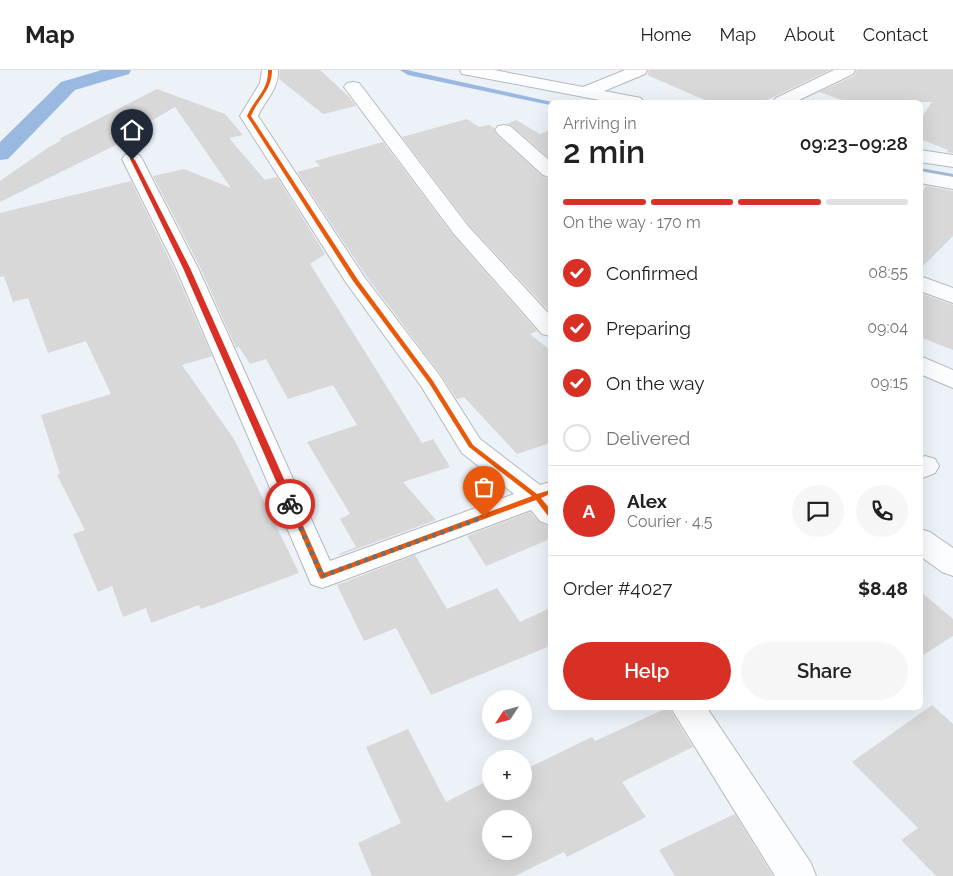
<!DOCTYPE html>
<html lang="en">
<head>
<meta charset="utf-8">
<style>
	body { margin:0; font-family:Raleway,sans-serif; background:#f6f6f6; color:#222; height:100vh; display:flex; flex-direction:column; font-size:19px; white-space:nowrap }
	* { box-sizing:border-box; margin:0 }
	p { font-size:16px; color:#767676 }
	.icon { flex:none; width:28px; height:28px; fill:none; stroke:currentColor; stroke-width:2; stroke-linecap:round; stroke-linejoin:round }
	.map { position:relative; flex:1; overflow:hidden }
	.sheet { position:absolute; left:548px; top:30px; width:375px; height:610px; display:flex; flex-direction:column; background:#fff; border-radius:8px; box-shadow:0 5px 20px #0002 }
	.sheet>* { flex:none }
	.needle { width:32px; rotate:234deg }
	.buttons { position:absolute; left:482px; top:620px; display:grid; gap:10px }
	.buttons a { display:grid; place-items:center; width:50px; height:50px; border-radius:50%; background:#fff; box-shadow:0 5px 20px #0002; font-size:25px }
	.pin { position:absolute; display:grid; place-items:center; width:42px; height:42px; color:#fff; margin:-51px -21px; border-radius:50% 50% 50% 0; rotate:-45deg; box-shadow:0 0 5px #0007 }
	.pin .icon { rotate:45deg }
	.courier { position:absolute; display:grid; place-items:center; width:50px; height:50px; margin:-25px; border:4px solid #d93025; border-radius:50%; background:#fff; color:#222; box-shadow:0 1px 6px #0007 }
	.head em { font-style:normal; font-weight:600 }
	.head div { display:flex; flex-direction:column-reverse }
	.head { display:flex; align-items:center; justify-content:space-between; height:85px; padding:0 15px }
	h1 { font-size:32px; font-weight:600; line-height:38px }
	.bar { display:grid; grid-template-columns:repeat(4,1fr); gap:8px 5px; align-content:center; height:60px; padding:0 15px }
	.bar i { height:6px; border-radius:4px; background:#e0e0e0 }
	.bar .current { background:#d93025 }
	.bar p { grid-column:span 4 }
	.line { display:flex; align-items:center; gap:12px; padding:0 15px; border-top:1px solid #e0e0e0 }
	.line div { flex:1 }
	.round { display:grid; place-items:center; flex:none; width:52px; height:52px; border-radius:26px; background:#f6f6f6 }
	ol { padding:0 15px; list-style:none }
	li { display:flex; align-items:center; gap:15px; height:55px }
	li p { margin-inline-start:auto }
	li .icon { padding:5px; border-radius:50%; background:#d93025; color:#fff; stroke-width:4 }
	li:last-child { color:#767676 }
	li i { width:28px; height:28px; border:2px solid #e0e0e0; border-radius:50% }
	.cta { display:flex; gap:10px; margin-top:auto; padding:10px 15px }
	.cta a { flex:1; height:58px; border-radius:30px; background:#d93025; color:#fff; font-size:20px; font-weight:600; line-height:58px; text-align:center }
	.cta a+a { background:#f6f6f6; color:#222 }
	header { display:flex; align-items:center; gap:30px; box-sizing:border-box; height:70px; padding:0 25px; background:#fff; border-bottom:1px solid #e0e0e0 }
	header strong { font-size:24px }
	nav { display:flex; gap:28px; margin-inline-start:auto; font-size:18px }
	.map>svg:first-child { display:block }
</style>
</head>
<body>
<header>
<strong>Map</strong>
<nav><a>Home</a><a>Map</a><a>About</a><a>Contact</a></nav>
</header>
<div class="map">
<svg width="953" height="806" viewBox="0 0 953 806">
	<rect width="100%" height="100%" fill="#ecf2f8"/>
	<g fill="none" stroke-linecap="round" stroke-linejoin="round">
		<!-- stream -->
		<g fill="#99b9e0" fill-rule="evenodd">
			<polygon points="400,0 407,0 552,32 550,32 550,35 408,5"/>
			<polygon points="920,98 953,104 953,108 920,102"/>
		</g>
		<!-- canal -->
		<polygon fill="#99b9e0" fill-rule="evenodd" points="102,0 131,0 129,4 75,20 8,89 0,90 0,72 61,12"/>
	</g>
	<!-- building -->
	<g fill="#d8d8d9" fill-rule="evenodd">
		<polygon points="280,0 320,0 347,25 356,36 323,44 279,9"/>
		<polygon points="649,0 830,0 763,32 709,32 647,5"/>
		<polygon points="857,0 953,0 953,83 947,82 948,80 920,69 920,50 932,32 848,32 819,22 854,6"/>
		<polygon points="157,19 225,44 243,65 229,68 265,110 277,107 325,184 310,194 422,373 433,369 450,397 403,412 436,450 340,485 339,484 356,477 340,449 350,444 307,372 357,355 333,315 288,329 266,289 250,294 239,277 236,278 200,197 153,106 184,99 231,118 175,37 117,71 122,72 0,132 0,111 49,77 62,70 59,69"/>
		<polygon points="467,49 479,57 489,55 494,58 497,65 542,106 550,109 550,242 469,155 402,67"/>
		<polygon points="516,50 540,64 550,60 550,89 511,55 507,54"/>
		<polygon points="383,72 453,165 537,261 530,264 550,280 550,373 517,384 464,327 457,329 441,305 367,207 297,102 320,96 315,91"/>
		<polygon points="131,111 174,199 212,286 182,295 234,369 299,503 201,539 199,535 151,553 146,538 123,547 112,516 98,522 73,464 85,460 57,405 60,404 41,345 111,324 86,271 48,283 28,228 13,232 4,206 0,207 0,143"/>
		<polygon points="926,116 953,121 953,166 920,199 920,125"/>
		<polygon points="920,223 953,235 953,280 920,267"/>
		<polygon points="530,442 539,452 550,457 550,469 486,496 467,466"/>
		<polygon points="415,485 447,539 497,518 520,552 550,538 550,576 431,625 396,558 364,571 337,515"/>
		<polygon points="920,521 953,549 953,566 920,587"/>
		<polygon points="932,635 953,654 953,806 936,806 901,770 918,758 852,692"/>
		<path d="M667 638H669L693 677 622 712 646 747 567 787 564 782 515 806H372L358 773 401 753 366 677 408 659 446 732 491 709V721H524V700L592 667 595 671ZM491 749H524V781H491Z"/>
		<polygon points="735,744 773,806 675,806 659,780"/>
	</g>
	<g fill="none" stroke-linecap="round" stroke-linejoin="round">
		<!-- minor casing -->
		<g stroke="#b5b9be" stroke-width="2">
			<g id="minor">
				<path d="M262 0H278C279 19 265 30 258 46L365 208 440 306 480 369 540 415 550 412V455L540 451 531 440 333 514 322 518 311 514 176 198 122 89 125 85 132 83 139 85 142 89 198 198 330 491 514 424 462 383 421 316 345 211 240 46 260 13Z"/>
				<polygon points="460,0 494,0 583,17 625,0 647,0 645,4 604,21 641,28 643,32 610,32 468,5 462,4"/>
				<polygon points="834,0 855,0 853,4 795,32 773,32 776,28"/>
				<polygon points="353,12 359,13 468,156 550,245 550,266 542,264 454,164 344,17 347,13"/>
				<polygon points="504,55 510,56 550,91 550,107 543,105 498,64 495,60 498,56"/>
				<polygon points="920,80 953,85 953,97 920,92"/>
				<polygon points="920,101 953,107 953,119 920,113"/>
				<polygon points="920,206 953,218 953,233 920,221"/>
				<polygon points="920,286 953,300 953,318 920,304"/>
				<polygon points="925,386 935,389 939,396 935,403 920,409 920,388"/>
				<polygon points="920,459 930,462 953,478 953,506 942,502 920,486"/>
				<polygon points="671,638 707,638 811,793 816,806 775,806"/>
			</g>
		</g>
		<!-- minor -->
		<use href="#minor" fill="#fcfdfe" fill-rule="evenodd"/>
		<!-- cycleway casing -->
		<g stroke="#fdfdfd" stroke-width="3">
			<path id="cycleway" d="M268 0H272C272 20 258 29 251 46L358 210 433 311 473 375 537 424 550 420V424L541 428 550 439V446H548L536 430 324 508 322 509 320 508 185 198 130 89V88L134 89 189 198 324 503 532 426 469 377 429 313 353 211 247 46C254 29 269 20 268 0Z"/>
		</g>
		<!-- cycleway -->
		<use href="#cycleway" fill="#e8590c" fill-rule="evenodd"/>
	</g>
	<!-- route -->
	<polygon fill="#d93025" points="130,88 135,90 190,198 295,434 293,436 287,436 286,434 183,198"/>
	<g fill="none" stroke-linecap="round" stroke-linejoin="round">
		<!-- done -->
		<polyline stroke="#6b7075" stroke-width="5" stroke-dasharray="0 9" points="290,434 322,506 484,447"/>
	</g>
</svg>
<div class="buttons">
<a><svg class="needle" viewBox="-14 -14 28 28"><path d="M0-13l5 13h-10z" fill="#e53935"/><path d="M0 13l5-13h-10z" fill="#767676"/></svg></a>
<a>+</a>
<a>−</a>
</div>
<div class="pin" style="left:484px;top:447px;background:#ea580c"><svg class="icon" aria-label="bag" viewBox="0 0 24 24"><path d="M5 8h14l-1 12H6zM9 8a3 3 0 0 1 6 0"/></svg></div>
<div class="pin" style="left:132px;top:90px;background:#1f2937"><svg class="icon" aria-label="home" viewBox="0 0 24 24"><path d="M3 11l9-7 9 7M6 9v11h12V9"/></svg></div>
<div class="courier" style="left:290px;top:434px"><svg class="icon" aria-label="bike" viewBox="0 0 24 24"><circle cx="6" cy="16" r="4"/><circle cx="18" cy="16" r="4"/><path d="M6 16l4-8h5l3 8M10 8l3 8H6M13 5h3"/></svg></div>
<section class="sheet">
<div class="head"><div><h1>2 min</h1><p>Arriving in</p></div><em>09:23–09:28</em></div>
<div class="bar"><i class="current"></i><i class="current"></i><i class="current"></i><i></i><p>On the way · 170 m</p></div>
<ol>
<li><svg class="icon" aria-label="check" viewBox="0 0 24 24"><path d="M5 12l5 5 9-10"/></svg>Confirmed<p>08:55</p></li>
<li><svg class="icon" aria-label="check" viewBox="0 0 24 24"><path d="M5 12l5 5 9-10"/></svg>Preparing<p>09:04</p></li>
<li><svg class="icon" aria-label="check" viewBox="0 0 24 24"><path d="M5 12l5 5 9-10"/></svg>On the way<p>09:15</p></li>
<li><i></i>Delivered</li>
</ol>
<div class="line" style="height:90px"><b class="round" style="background:#d93025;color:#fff">A</b><div><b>Alex</b><p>Courier · 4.5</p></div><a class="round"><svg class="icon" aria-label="chat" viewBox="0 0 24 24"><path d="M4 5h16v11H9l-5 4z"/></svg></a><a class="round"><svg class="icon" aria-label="phone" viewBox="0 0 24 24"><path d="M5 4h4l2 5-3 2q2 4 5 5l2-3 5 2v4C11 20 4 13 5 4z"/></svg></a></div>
<div class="line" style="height:65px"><div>Order #4027</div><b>$8.48</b></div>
<div class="cta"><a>Help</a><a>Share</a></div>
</section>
</div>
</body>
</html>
